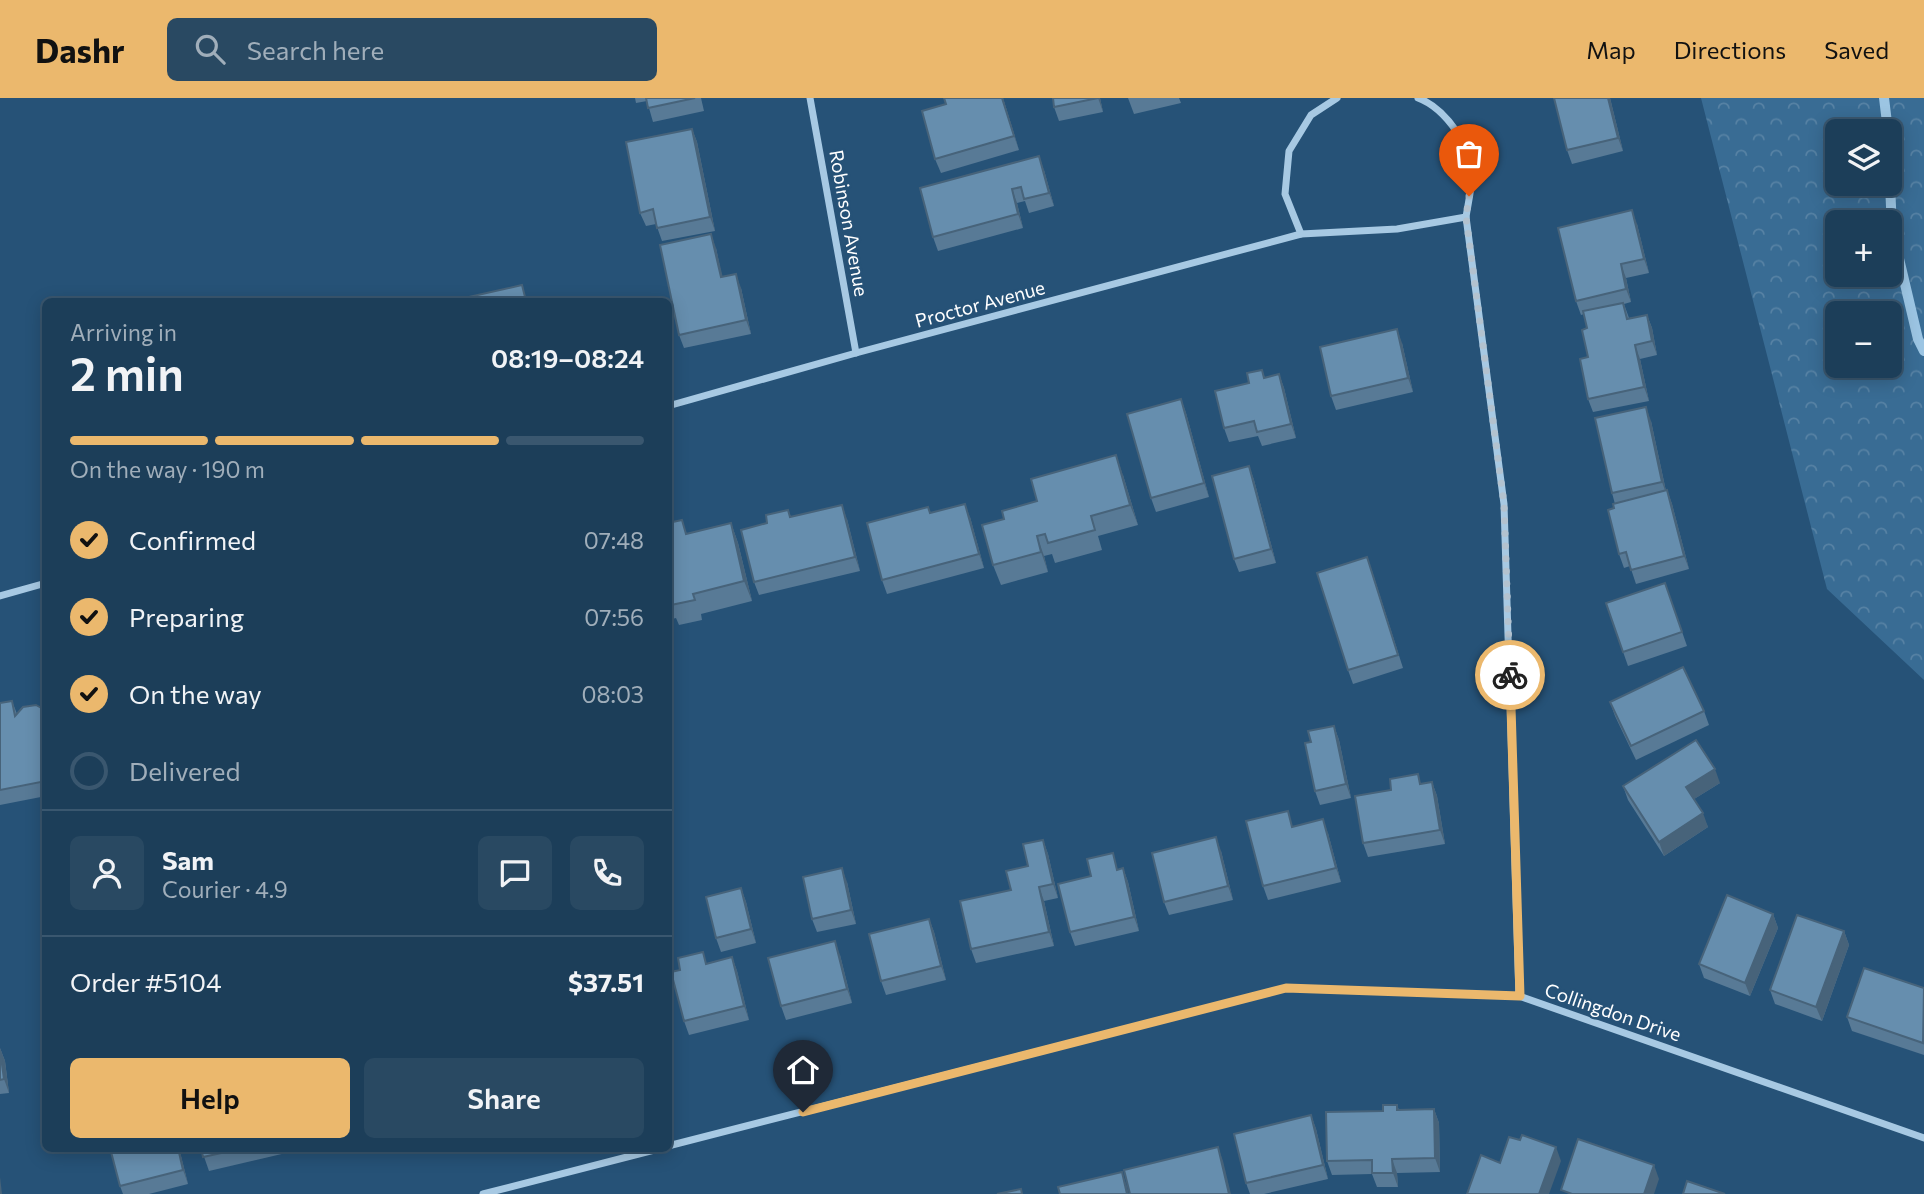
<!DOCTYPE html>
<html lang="en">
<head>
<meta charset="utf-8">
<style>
	body { margin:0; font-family:Commissioner,sans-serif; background:#294962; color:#f1f3f6; height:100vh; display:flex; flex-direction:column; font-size:26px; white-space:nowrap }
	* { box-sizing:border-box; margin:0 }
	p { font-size:23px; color:#a0aeba }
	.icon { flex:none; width:38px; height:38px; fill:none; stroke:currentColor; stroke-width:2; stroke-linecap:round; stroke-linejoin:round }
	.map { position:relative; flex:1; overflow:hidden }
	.side { position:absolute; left:42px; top:200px; width:630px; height:854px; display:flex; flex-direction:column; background:#1c3e59; border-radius:10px; box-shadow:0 4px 18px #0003,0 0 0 2px #3a576f }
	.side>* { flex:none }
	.buttons { position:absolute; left:1825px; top:21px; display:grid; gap:14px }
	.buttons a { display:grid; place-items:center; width:77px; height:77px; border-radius:10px; background:#1c3e59; box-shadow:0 4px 18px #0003,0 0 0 2px #3a576f; font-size:35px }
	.pin { position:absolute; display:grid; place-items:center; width:60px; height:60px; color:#fff; margin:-72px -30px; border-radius:50% 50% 50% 0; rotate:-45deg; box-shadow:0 0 7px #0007 }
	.pin .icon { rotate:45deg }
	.courier { position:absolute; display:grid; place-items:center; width:70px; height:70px; margin:-35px; border:5px solid #ebb86d; border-radius:50%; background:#fff; color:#222; box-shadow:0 2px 9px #0007 }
	.headline em { font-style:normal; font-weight:600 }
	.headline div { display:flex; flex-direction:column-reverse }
	.headline { display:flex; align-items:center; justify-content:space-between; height:119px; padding:0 28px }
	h1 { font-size:46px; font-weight:600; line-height:52px }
	.bar { display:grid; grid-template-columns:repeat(4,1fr); gap:10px 7px; align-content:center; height:84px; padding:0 28px }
	.bar i { height:9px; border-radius:5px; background:#3a576f }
	.bar .active { background:#ebb86d }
	.bar p { grid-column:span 4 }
	.line { display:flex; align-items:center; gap:18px; padding:0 28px; border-top:2px solid #3a576f }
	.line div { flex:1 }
	.round { display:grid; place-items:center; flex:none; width:74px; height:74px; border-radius:10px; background:#294962 }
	ol { padding:0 28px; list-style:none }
	li { display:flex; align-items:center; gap:21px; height:77px }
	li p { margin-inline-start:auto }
	li .icon { padding:7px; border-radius:50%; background:#ebb86d; color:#111; stroke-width:4 }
	li:last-child { color:#a0aeba }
	li i { width:38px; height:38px; border:4px solid #3a576f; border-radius:50% }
	.action { display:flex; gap:14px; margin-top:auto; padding:14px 28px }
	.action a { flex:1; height:80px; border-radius:10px; background:#ebb86d; color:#111; font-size:28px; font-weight:600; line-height:80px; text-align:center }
	.action a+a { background:#294962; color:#f1f3f6 }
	header { display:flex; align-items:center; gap:42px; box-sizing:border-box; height:98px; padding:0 35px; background:#ebb86d; color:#111 }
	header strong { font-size:33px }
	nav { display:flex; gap:38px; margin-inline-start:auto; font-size:24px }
	.search { width:490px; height:63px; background:#294962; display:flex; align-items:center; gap:18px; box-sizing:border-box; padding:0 24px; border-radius:10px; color:#a0aeba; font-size:26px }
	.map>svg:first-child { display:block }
</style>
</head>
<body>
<header>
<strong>Dashr</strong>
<div class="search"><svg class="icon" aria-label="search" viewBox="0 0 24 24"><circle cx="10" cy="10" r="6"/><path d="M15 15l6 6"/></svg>Search here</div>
<nav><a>Map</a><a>Directions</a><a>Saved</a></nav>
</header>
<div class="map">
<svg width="1924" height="1096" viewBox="0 0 1924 1096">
	<defs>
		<pattern id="forest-crowns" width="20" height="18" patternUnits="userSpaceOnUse" patternTransform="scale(1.75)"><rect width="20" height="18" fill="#396c94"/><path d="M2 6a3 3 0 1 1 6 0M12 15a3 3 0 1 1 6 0" fill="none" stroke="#5782a4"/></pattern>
	</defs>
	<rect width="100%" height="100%" fill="#265277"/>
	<!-- forest -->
	<path fill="url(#forest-crowns)" fill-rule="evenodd" d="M1701 0H1924V582L1827 491ZM1838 33H1890V86H1838ZM1838 124H1890V177H1838ZM1838 215H1890V268H1838Z"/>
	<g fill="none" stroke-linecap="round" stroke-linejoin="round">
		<!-- stream -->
		<g stroke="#9cc5e3" stroke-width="10">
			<polyline points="1884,0 1888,33"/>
			<polyline points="1890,86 1892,131 1918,241 1924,253"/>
		</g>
		<!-- street -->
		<g stroke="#a7c9e3" stroke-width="7">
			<polyline points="810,0 856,255"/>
			<path d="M1418 0C1445 10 1474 50 1472 80 1471 93 1468 106 1466 119L1504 406 1519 898"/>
			<polyline points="1301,136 1285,96 1289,53 1311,17 1337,0"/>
			<polyline points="668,308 856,255 1301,136 1397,131 1466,119"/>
			<polyline points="0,498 46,485"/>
			<polyline points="668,1048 1286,890 1519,898 1924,1040"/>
			<polyline points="483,1096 662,1050"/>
		</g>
	</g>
	<!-- wall -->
	<g fill="#587a96">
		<polygon points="635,0 701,0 704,13 653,24 647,3 636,5"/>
		<polygon points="1003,0 1019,52 941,75 935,61"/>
		<polygon points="1100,0 1103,14 1059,23 1054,9"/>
		<polygon points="1128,0 1179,0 1181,5 1134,16"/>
		<polygon points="1554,0 1610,0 1623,53 1572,66 1567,52"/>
		<polygon points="692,31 697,44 715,133 662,143 656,126 646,128 640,115"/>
		<polygon points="1044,72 1054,108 1029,115 1025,103 1017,105 1023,130 938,153 933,139"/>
		<polygon points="1637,126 1649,175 1626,180 1631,204 1624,206 1629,220 1647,217 1652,230 1657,257 1640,261 1649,303 1593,314 1588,301 1587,230 1584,216 1581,217 1576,203"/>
		<polygon points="716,150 722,179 741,190 751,236 684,250 679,237"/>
		<polygon points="1402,245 1413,294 1336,312 1331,298"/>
		<polygon points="1262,272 1265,280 1279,276 1284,290 1296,340 1262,348 1258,338 1229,344 1224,330 1249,285"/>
		<polygon points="1181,301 1186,315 1209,399 1156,414 1151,400"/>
		<polygon points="1651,323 1666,393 1667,392 1672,406 1689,471 1636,486 1630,468 1624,470 1619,456 1614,410 1615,406 1612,395"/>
		<polygon points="1249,368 1254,382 1276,465 1239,474 1234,461"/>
		<polygon points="1123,377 1138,427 1098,438 1102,452 1055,465 1052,456 1044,458 1048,474 1001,487 993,467 1004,421"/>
		<polygon points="788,412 791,419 847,421 860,473 759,497 754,484 767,425"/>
		<polygon points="931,415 970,419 984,470 887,496 882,482"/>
		<polygon points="668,425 687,436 731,425 738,445 752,503 701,516 702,522 679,527 676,520 668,522"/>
		<polygon points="1372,473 1403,570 1353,586 1348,572"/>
		<polygon points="1665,485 1687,548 1628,568 1606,505"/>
		<polygon points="12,603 17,616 45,612 46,698 0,707 0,605"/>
		<polygon points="1610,604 1704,613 1709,627 1636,662 1615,618"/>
		<polygon points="1334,628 1339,642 1351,700 1320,707 1315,693 1311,644"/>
		<polygon points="1432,684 1437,698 1445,746 1368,759 1363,745 1391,692"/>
		<polygon points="1720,685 1694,701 1708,729 1664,758 1628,702 1623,688"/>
		<polygon points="1294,729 1328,735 1341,784 1268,802 1263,788"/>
		<polygon points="1043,742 1048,756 1058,800 1044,803 1054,848 976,865 971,851 1011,792 1028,768"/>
		<polygon points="1221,753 1233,802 1169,817 1164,804"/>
		<polygon points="1123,770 1128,784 1139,833 1075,848 1070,834 1091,778"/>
		<polygon points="847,784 856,826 817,834 812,821"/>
		<polygon points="741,790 746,804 756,845 721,854 716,840"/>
		<polygon points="1773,816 1778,830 1750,898 1704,880 1699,866"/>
		<polygon points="929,821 934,834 946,882 886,897 881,883"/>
		<polygon points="1844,833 1849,847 1822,923 1775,906 1770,892"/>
		<polygon points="840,857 852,905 786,922 781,908"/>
		<polygon points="732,859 737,873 749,922 689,937 684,923 708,865"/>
		<polygon points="1924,890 1924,957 1852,933 1847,919"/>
		<polygon points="0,950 5,963 9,995 0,996"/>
		<polygon points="1397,1007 1399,1012 1434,1011 1439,1025 1440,1074 1397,1075 1398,1089 1377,1089 1372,1076 1332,1077 1327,1063 1383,1013"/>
		<polygon points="1311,1017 1316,1031 1328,1081 1264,1096 1250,1096 1246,1085"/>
		<polygon points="179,1050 188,1086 149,1096 123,1096 120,1088"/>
		<polygon points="201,1050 285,1050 286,1055 209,1073"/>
	</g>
	<!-- shaded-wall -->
	<g fill="#47637a">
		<polygon points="1002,0 1003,0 1019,52 1014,38"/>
		<polygon points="1098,0 1100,0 1103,14"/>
		<polygon points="1608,0 1610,0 1623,53 1618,40"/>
		<polygon points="692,31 697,44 715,133 710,119"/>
		<polygon points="1039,58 1044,72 1054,108 1049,95"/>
		<polygon points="1012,91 1017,105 1023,130 1018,116"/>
		<polygon points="1632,112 1637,126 1649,175 1644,161"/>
		<polygon points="711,136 716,150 726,193 721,179"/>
		<polygon points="1621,166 1626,180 1631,204 1626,191"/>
		<polygon points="736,176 741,190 751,236 746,222"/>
		<polygon points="1647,217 1652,230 1657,257 1652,243"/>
		<polygon points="1397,231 1402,245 1413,294 1408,280"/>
		<polygon points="1635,247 1640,261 1649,303 1644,289"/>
		<polygon points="1279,276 1284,290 1296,340 1291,326"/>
		<polygon points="1181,301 1186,315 1209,399 1204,385"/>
		<polygon points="1646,309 1651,323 1667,398 1662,384"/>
		<polygon points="1116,357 1123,377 1138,427 1130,407"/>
		<polygon points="1249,368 1254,382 1276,465 1271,451"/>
		<polygon points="1667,392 1672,406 1689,471 1684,458"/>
		<polygon points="965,406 970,419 984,470 979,456"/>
		<polygon points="842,407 847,421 860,473 855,459"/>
		<polygon points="731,425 738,445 752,503 744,483"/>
		<polygon points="1037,438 1044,458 1048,474 1041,454"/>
		<polygon points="1334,628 1339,642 1351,700 1346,686"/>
		<polygon points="1715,671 1720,685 1691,703 1686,689"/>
		<polygon points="1432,684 1437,698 1445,746 1440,732"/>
		<polygon points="1703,715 1708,729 1664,758 1659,744"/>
		<polygon points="1323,721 1328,735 1341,784 1336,770"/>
		<polygon points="1216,739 1221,753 1233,802 1228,788"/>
		<polygon points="1043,742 1048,756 1058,800 1053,786"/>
		<polygon points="842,770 847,784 856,826 851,812"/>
		<polygon points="1123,770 1128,784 1139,833 1134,819"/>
		<polygon points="1039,789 1044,803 1054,848 1049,834"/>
		<polygon points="741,790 746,804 756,845 751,831"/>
		<polygon points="1773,816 1778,830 1750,898 1745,885"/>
		<polygon points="929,821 934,834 946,882 941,868"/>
		<polygon points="1844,833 1849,847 1822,923 1816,909"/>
		<polygon points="835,843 840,857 852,905 847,891"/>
		<polygon points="732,859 737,873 749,922 744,908"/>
		<polygon points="0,950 5,963 9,995 4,981"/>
		<polygon points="1434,1011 1439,1025 1440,1074 1435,1060"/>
		<polygon points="1311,1017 1316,1031 1328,1081 1323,1067"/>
		<polygon points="1218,1049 1223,1063 1231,1096 1229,1096"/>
		<polygon points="1556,1049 1561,1063 1549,1096 1539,1096"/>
		<polygon points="178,1050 179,1050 188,1086 183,1072"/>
		<polygon points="1392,1061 1397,1075 1398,1089 1393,1075"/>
		<polygon points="1654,1067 1659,1081 1654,1096 1644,1096"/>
		<polygon points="1122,1074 1127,1088 1129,1096 1127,1096"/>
		<polygon points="0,1079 2,1096 0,1096"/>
	</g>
	<!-- building -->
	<g fill="#668eae" stroke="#47637a" stroke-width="2">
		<polygon points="646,0 695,0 648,10"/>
		<polygon points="944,0 1002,0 1014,38 935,61 922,13 946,6"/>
		<polygon points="1053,0 1098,0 1054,9"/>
		<polygon points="1554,0 1608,0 1618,40 1567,52"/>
		<polygon points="692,31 710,119 657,130 653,111 640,115 626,44"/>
		<polygon points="1039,58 1049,95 1024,101 1021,89 1012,91 1018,116 933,139 920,90"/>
		<polygon points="1632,112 1644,161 1621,166 1626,191 1576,203 1558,130"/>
		<polygon points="711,136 721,179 736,176 746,222 679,237 660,147"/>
		<polygon points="522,187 526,203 451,203"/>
		<polygon points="1623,205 1627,221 1647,217 1652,243 1635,247 1644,289 1588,301 1580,261 1588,259 1582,232 1587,230 1583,213"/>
		<polygon points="1397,231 1408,280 1331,298 1320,249"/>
		<polygon points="1262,272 1264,280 1279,276 1291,326 1257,334 1254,323 1224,330 1215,293 1249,285 1247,275"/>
		<polygon points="1181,301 1204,385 1151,400 1127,316"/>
		<polygon points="1646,309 1662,384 1612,395 1595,320"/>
		<polygon points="1116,357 1130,407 1091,418 1095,432 1048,445 1045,436 1037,438 1041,454 993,467 982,427 1004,421 1002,413 1037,403 1031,381"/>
		<polygon points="1249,368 1271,451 1234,461 1212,378"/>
		<polygon points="1667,392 1684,458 1631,472 1626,454 1619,456 1608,412 1614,410 1613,406"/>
		<polygon points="965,406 979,456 882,482 867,425 928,409 930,415"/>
		<polygon points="842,407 855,459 754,484 741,432 767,425 766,417 788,412 790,419"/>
		<polygon points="682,422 686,436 731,425 744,483 693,496 695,502 671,507 670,500 668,500 668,425"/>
		<polygon points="1367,459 1398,557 1348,572 1317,475"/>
		<polygon points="1665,485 1682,534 1623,554 1606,505"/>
		<polygon points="1683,569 1704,613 1631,648 1610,604"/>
		<polygon points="12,603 15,618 23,609 36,607 45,612 46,683 0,692 0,605"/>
		<polygon points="1334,628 1346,686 1315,693 1305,645 1311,644 1308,633"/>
		<polygon points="1696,642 1715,671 1686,689 1703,715 1659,744 1623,688"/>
		<polygon points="1418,676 1420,686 1432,684 1440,732 1363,745 1355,698 1391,692 1390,681"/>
		<polygon points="1288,713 1292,729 1323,721 1336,770 1263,788 1246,723"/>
		<polygon points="1216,739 1228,788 1164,804 1152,755"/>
		<polygon points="1043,742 1053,786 1039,789 1049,834 971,851 960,803 1011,792 1006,773 1028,768 1023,746"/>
		<polygon points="1113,755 1117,772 1123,770 1134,819 1070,834 1058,786 1091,778 1087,761"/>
		<polygon points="842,770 851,812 812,821 803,779"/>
		<polygon points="741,790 751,831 716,840 706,799"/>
		<polygon points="1727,797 1773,816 1745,885 1699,866"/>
		<polygon points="1797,817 1844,833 1816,909 1770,892"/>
		<polygon points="929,821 941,868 881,883 869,836"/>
		<polygon points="835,843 847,891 781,908 768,860"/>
		<polygon points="703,854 706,866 732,859 744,908 684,923 671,874 680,872 678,860"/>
		<polygon points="1864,870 1924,890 1923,945 1847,919"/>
		<polygon points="0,952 4,981 0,982"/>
		<polygon points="1383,1007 1397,1007 1397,1012 1434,1011 1435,1060 1392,1061 1393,1075 1372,1075 1372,1062 1327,1063 1326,1014 1383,1013"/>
		<polygon points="1311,1017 1323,1067 1246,1085 1234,1036"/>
		<polygon points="1522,1037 1556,1049 1539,1096 1467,1096 1481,1057 1500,1065 1509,1039 1520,1042"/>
		<polygon points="1578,1041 1654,1067 1644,1096 1572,1096 1561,1092"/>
		<polygon points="1218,1049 1229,1096 1130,1096 1124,1072"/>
		<polygon points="110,1050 178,1050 183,1072 120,1088"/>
		<polygon points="201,1050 244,1050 203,1059"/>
		<polygon points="1122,1074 1127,1096 1060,1096 1058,1089"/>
		<polygon points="1687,1083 1725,1096 1683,1096"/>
		<polygon points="1021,1091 1022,1096 997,1096"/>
	</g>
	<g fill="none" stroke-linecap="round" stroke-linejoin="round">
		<!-- done -->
		<polyline stroke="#b3c2cf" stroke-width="7" stroke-dasharray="0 12.6" points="1469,98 1466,119 1504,406 1510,577"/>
		<!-- route -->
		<polyline stroke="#ebb86d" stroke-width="9" points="803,1014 1286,890 1520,898 1510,577"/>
	</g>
	<g text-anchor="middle" stroke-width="5" stroke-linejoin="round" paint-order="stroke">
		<!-- street labels -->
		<g font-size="19" fill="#fff" stroke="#265277">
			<text transform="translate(849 125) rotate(80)" y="7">Robinson Avenue</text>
			<text transform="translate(980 206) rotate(-15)" y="7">Proctor Avenue</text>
			<text transform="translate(1613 914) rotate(19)" y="7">Collingdon Drive</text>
		</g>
	</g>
</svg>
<div class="buttons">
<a><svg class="icon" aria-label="layers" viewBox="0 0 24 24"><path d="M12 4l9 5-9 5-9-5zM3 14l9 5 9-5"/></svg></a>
<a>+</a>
<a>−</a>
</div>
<div class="pin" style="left:1469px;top:98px;background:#ea580c"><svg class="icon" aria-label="bag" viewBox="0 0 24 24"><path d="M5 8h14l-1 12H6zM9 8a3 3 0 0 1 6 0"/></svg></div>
<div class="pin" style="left:803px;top:1014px;background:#1f2937"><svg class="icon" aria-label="home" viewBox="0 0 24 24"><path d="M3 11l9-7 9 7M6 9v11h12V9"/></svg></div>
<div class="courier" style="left:1510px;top:577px"><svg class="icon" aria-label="bike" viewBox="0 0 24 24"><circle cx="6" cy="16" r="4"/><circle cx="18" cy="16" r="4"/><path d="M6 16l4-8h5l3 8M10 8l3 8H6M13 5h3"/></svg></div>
<section class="side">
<div class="headline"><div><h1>2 min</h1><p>Arriving in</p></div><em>08:19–08:24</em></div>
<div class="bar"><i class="active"></i><i class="active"></i><i class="active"></i><i></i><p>On the way · 190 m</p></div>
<ol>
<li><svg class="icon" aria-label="check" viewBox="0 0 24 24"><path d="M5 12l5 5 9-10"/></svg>Confirmed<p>07:48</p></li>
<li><svg class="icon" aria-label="check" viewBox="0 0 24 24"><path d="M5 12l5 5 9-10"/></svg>Preparing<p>07:56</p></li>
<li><svg class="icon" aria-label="check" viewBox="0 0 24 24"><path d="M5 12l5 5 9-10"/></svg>On the way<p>08:03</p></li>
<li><i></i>Delivered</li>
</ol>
<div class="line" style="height:126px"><a class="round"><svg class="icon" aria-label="person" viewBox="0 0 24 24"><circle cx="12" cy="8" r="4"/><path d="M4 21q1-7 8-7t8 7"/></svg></a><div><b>Sam</b><p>Courier · 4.9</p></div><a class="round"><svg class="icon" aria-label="chat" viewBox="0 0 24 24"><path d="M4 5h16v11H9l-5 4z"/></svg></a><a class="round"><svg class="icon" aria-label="phone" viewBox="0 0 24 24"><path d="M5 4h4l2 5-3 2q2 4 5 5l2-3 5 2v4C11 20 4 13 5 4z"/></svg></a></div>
<div class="line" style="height:91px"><div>Order #5104</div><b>$37.51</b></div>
<div class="action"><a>Help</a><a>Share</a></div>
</section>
</div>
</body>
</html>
